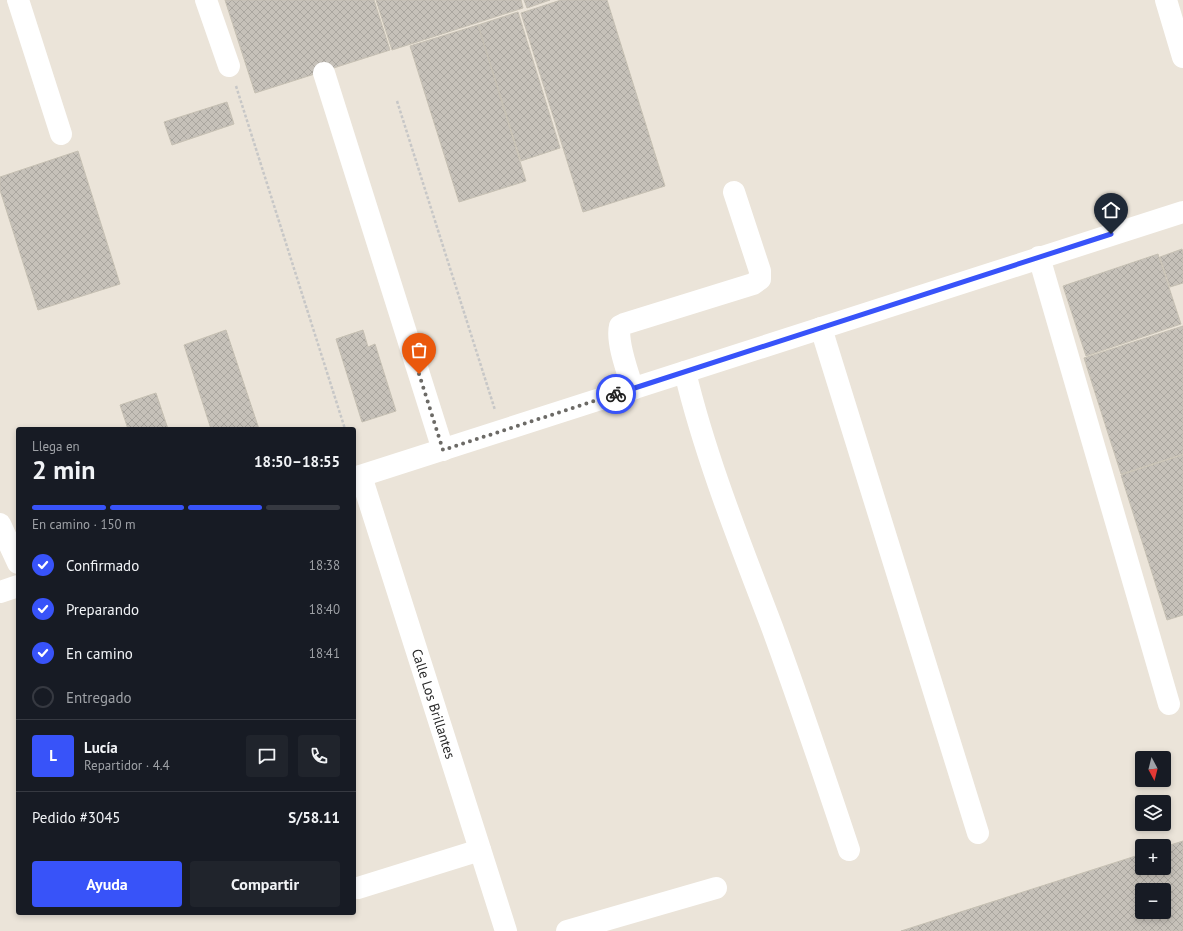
<!DOCTYPE html>
<html lang="es">
<head>
<meta charset="utf-8">
<style>
	body { margin:0; font-family:"PT Sans",sans-serif; background:#20242c; color:#f1f3f6; height:100vh; display:flex; flex-direction:column; font-size:15px; white-space:nowrap }
	* { box-sizing:border-box; margin:0 }
	p { font-size:13px; color:#9ea1a6 }
	.icon { flex:none; width:22px; height:22px; fill:none; stroke:currentColor; stroke-width:2; stroke-linecap:round; stroke-linejoin:round }
	.map { position:relative; flex:1; overflow:hidden }
	.sheet { position:absolute; left:16px; top:427px; width:340px; height:488px; display:flex; flex-direction:column; background:#171b24; border-radius:4px; box-shadow:0 2px 6px #0003 }
	.sheet>* { flex:none }
	.needle { width:26px; rotate:173deg }
	.buttons { position:absolute; left:1135px; top:751px; display:grid; gap:8px }
	.buttons a { display:grid; place-items:center; width:36px; height:36px; border-radius:4px; background:#171b24; box-shadow:0 2px 6px #0003; font-size:20px }
	.pin { position:absolute; display:grid; place-items:center; width:34px; height:34px; color:#fff; margin:-41px -17px; border-radius:50% 50% 50% 0; rotate:-45deg; box-shadow:0 0 4px #0007 }
	.pin .icon { rotate:45deg }
	.courier { position:absolute; display:grid; place-items:center; width:40px; height:40px; margin:-20px; border:3px solid #3853f9; border-radius:50%; background:#fff; color:#222; box-shadow:0 1px 5px #0007 }
	.summary em { font-style:normal; font-weight:700 }
	.summary div { display:flex; flex-direction:column-reverse }
	.summary { display:flex; align-items:center; justify-content:space-between; height:68px; padding:0 16px }
	h1 { font-size:26px; font-weight:700; line-height:30px }
	.bar { display:grid; grid-template-columns:repeat(4,1fr); gap:6px 4px; align-content:center; height:48px; padding:0 16px }
	.bar i { height:5px; border-radius:3px; background:#363941 }
	.bar .active { background:#3853f9 }
	.bar p { grid-column:span 4 }
	.line { display:flex; align-items:center; gap:10px; padding:0 16px; border-top:1px solid #363941 }
	.line div { flex:1 }
	.round { display:grid; place-items:center; flex:none; width:42px; height:42px; border-radius:4px; background:#20242c }
	ol { padding:0 16px; list-style:none }
	li { display:flex; align-items:center; gap:12px; height:44px }
	li p { margin-inline-start:auto }
	li .icon { padding:4px; border-radius:50%; background:#3853f9; color:#fff; stroke-width:4 }
	li:last-child { color:#9ea1a6 }
	li i { width:22px; height:22px; border:2px solid #363941; border-radius:50% }
	.action { display:flex; gap:8px; margin-top:auto; padding:8px 16px }
	.action a { flex:1; height:46px; border-radius:4px; background:#3853f9; color:#fff; font-size:16px; font-weight:700; line-height:46px; text-align:center }
	.action a+a { background:#20242c; color:#f1f3f6 }
	.map>svg:first-child { display:block }
</style>
</head>
<body>
<div class="map">
<svg width="1183" height="931" viewBox="0 0 1183 931">
	<defs>
		<pattern id="building-cross-hatch" width="8" height="8" patternUnits="userSpaceOnUse"><rect width="8" height="8" fill="#c6c1b9"/><path d="M0 0l8 8M0 8l8-8" fill="none" stroke="#aaa69f"/></pattern>
	</defs>
	<rect width="100%" height="100%" fill="#ebe4d9"/>
	<!-- building -->
	<g fill="url(#building-cross-hatch)" stroke="#c6c0b3" fill-rule="evenodd">
		<polygon points="225,0 374,0 390,50 255,93"/>
		<polygon points="376,0 521,0 523,8 392,50"/>
		<polygon points="524,0 550,0 527,8"/>
		<polygon points="561,0 607,0 665,186 583,212 521,13"/>
		<polygon points="518,12 560,148 521,161 478,25"/>
		<polygon points="478,25 526,181 459,202 410,46"/>
		<polygon points="227,102 234,124 172,145 164,122"/>
		<polygon points="78,151 120,284 38,310 0,190 0,177"/>
		<polygon points="1182,249 1183,253 1183,283 1170,287 1160,257"/>
		<polygon points="1158,254 1181,324 1086,356 1063,286"/>
		<polygon points="1183,326 1183,454 1121,474 1084,358"/>
		<polygon points="226,330 259,429 211,429 184,345"/>
		<polygon points="363,330 368,347 375,344 396,411 362,422 336,339"/>
		<polygon points="156,393 168,429 128,429 120,405"/>
		<polygon points="1183,455 1183,615 1167,620 1121,475"/>
		<path d="M1183 841V931H901L1142 854V868H1164V847ZM1142 890H1164V912H1142Z"/>
	</g>
	<g fill="none" stroke-linecap="round" stroke-linejoin="round">
		<!-- path -->
		<g stroke="#c7c7c7" stroke-width="2.5" stroke-dasharray="3 2" stroke-linecap="butt">
			<polyline points="236,86 345,429"/>
			<polyline points="397,101 495,410"/>
		</g>
		<!-- minor -->
		<g stroke="#fff" stroke-width="22">
			<polyline points="18,0 61,134"/>
			<polyline points="206,0 229,66"/>
			<polyline points="1166,0 1183,57"/>
			<polyline points="324,73 443,450"/>
			<polyline points="1039,257 1169,704"/>
			<polyline points="821,328 978,833"/>
			<path d="M685 372C706 459 740 543 772 627 799 701 824 775 849 850"/>
			<path d="M633 389C628 373 616 342 620 326L624 324 753 284 760 279V271L734 192"/>
			<path id="s1" d="M361 476 506 931"/>
			<polyline points="354,478 1183,212"/>
			<polyline points="0,524 18,563"/>
			<polyline points="0,592 18,586"/>
			<polyline points="358,888 480,850"/>
			<polyline points="567,931 716,888"/>
		</g>
	</g>
	<g fill="none" stroke-linecap="round" stroke-linejoin="round">
		<!-- done -->
		<polyline stroke="#6c6a66" stroke-width="4" stroke-dasharray="0 7.2" points="419,374 443,450 616,394"/>
		<!-- route -->
		<polyline stroke="#3853f9" stroke-width="5" points="616,394 1111,234"/>
	</g>
	<g text-anchor="middle" stroke-width="3" stroke-linejoin="round" paint-order="stroke">
		<!-- street labels -->
		<g font-size="14" fill="#282828" stroke="#fff">
			<text dy="5" stroke="none"><textPath href="#s1" startOffset="239">Calle Los Brillantes</textPath></text>
		</g>
	</g>
</svg>
<div class="buttons">
<a><svg class="needle" viewBox="-14 -14 28 28"><path d="M0-13l5 13h-10z" fill="#e53935"/><path d="M0 13l5-13h-10z" fill="#9ea1a6"/></svg></a>
<a><svg class="icon" aria-label="layers" viewBox="0 0 24 24"><path d="M12 4l9 5-9 5-9-5zM3 14l9 5 9-5"/></svg></a>
<a>+</a>
<a>−</a>
</div>
<div class="pin" style="left:419px;top:374px;background:#ea580c"><svg class="icon" aria-label="bag" viewBox="0 0 24 24"><path d="M5 8h14l-1 12H6zM9 8a3 3 0 0 1 6 0"/></svg></div>
<div class="pin" style="left:1111px;top:234px;background:#1f2937"><svg class="icon" aria-label="home" viewBox="0 0 24 24"><path d="M3 11l9-7 9 7M6 9v11h12V9"/></svg></div>
<div class="courier" style="left:616px;top:394px"><svg class="icon" aria-label="bike" viewBox="0 0 24 24"><circle cx="6" cy="16" r="4"/><circle cx="18" cy="16" r="4"/><path d="M6 16l4-8h5l3 8M10 8l3 8H6M13 5h3"/></svg></div>
<section class="sheet">
<div class="summary"><div><h1>2 min</h1><p>Llega en</p></div><em>18:50–18:55</em></div>
<div class="bar"><i class="active"></i><i class="active"></i><i class="active"></i><i></i><p>En camino · 150 m</p></div>
<ol>
<li><svg class="icon" aria-label="check" viewBox="0 0 24 24"><path d="M5 12l5 5 9-10"/></svg>Confirmado<p>18:38</p></li>
<li><svg class="icon" aria-label="check" viewBox="0 0 24 24"><path d="M5 12l5 5 9-10"/></svg>Preparando<p>18:40</p></li>
<li><svg class="icon" aria-label="check" viewBox="0 0 24 24"><path d="M5 12l5 5 9-10"/></svg>En camino<p>18:41</p></li>
<li><i></i>Entregado</li>
</ol>
<div class="line" style="height:72px"><b class="round" style="background:#3853f9;color:#fff">L</b><div><b>Lucía</b><p>Repartidor · 4.4</p></div><a class="round"><svg class="icon" aria-label="chat" viewBox="0 0 24 24"><path d="M4 5h16v11H9l-5 4z"/></svg></a><a class="round"><svg class="icon" aria-label="phone" viewBox="0 0 24 24"><path d="M5 4h4l2 5-3 2q2 4 5 5l2-3 5 2v4C11 20 4 13 5 4z"/></svg></a></div>
<div class="line" style="height:52px"><div>Pedido #3045</div><b>S/58.11</b></div>
<div class="action"><a>Ayuda</a><a>Compartir</a></div>
</section>
</div>
</body>
</html>
